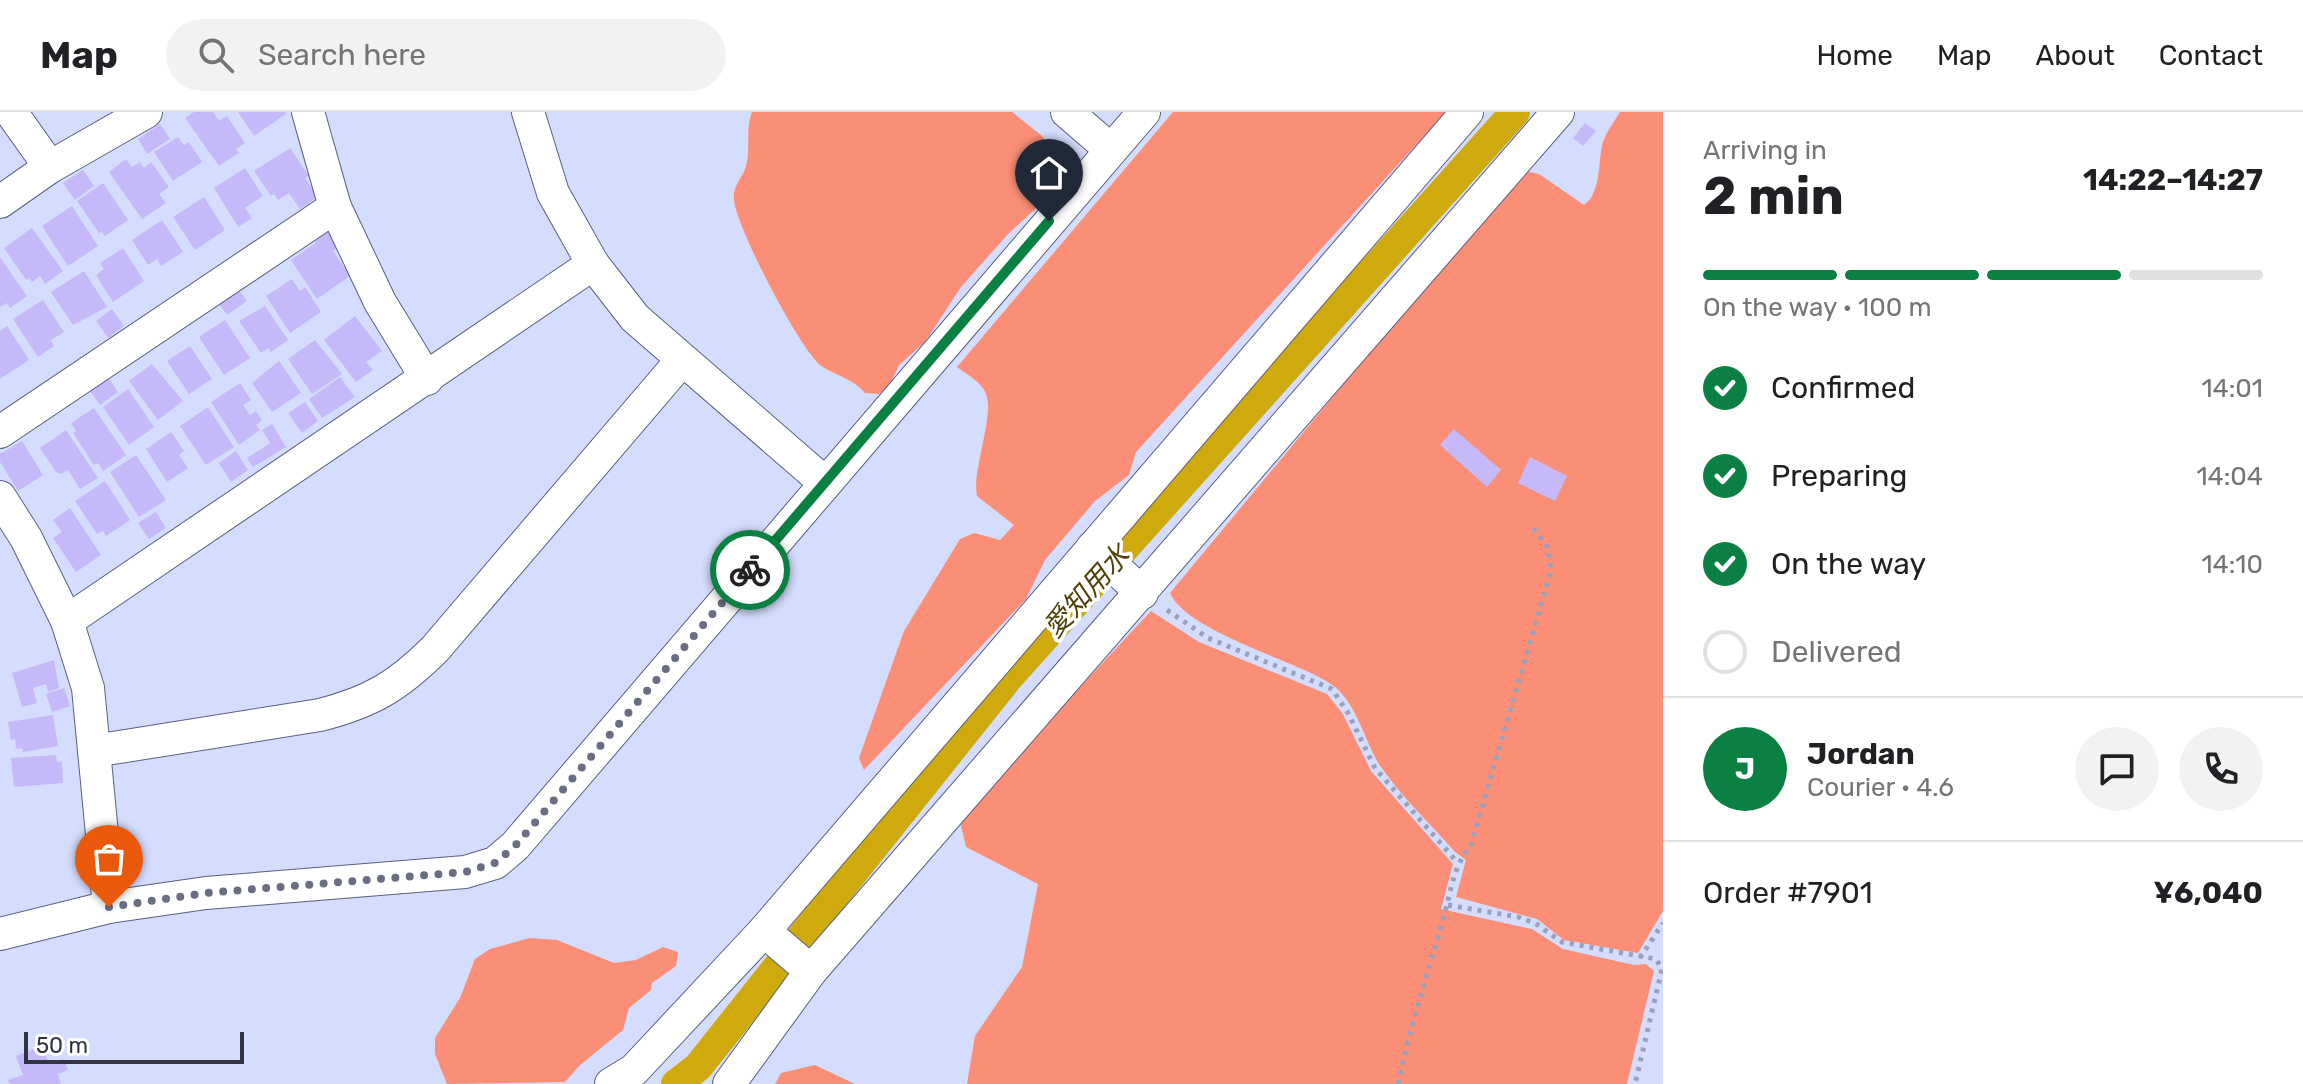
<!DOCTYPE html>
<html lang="en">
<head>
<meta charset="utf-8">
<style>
	body { margin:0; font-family:Rubik,"Noto Sans JP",sans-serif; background:#f2f2f2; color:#202124; height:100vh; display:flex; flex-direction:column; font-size:30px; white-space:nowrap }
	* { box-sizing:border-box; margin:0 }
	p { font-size:26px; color:#757577 }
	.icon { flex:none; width:44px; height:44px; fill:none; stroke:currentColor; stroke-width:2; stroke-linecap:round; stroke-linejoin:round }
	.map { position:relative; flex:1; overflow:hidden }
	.panel { display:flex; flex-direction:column; background:#fff; width:640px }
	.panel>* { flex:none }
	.scale { position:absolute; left:24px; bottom:20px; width:220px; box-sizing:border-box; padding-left:8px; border:4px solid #2f3342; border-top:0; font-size:22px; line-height:28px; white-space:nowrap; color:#2f3342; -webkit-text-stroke:6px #fff; paint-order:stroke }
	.pin { position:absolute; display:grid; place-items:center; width:68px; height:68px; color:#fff; margin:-82px -34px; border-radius:50% 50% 50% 0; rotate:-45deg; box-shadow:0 0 8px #0007 }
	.pin .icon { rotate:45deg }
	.courier { position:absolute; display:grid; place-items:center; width:80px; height:80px; margin:-40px; border:6px solid #0b8043; border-radius:50%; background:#fff; color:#222; box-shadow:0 2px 10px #0007 }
	.headline em { font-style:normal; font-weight:700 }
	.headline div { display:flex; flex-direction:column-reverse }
	.headline { display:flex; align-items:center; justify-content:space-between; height:136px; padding:0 40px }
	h1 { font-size:52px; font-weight:700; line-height:60px }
	.bar { display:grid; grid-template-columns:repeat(4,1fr); gap:12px 8px; align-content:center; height:96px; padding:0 40px }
	.bar i { height:10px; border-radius:6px; background:#e0e0e0 }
	.bar .current { background:#0b8043 }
	.bar p { grid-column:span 4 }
	.line { display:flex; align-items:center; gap:20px; padding:0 40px; border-top:2px solid #e0e0e0 }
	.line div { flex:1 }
	.round { display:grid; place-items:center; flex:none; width:84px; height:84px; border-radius:42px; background:#f2f2f2 }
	ol { padding:0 40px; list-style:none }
	li { display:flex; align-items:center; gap:24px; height:88px }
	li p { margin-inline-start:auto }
	li .icon { padding:8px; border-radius:50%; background:#0b8043; color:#fff; stroke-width:4 }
	li:last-child { color:#757577 }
	li i { width:44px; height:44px; border:4px solid #e0e0e0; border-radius:50% }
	header { display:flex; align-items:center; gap:48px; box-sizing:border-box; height:112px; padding:0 40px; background:#fff; border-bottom:2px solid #e0e0e0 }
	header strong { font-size:38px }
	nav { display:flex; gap:44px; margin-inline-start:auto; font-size:28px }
	.search { width:560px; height:72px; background:#f2f2f2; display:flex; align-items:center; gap:20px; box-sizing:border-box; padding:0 28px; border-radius:44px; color:#757577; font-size:30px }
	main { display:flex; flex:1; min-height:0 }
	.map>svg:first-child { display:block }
</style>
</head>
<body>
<header>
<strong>Map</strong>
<div class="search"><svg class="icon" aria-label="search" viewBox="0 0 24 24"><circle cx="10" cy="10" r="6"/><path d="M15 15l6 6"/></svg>Search here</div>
<nav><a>Home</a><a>Map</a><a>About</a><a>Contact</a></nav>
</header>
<main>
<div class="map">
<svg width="1663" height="972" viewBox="0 0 1663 972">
	<rect width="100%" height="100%" fill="#d4ddfd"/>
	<!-- green -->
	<g fill="#fb8e76">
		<path d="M752 0H1012L1041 23 1058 45 1056 65 1045 88 1008 122 961 175 925 230 899 253 889 275 879 282 865 281C852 265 834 264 819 252 798 233 737 117 734 88 732 74 743 66 746 54 751 36 745 18 752 0Z"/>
		<path d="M1173 0H1446L1136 340 1129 363 1095 389 1045 448 1026 487 864 658 859 646 904 519 960 427 974 421 1000 428 1014 413 977 384C971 355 1000 294 982 275 976 267 965 261 957 255Z"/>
		<path d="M1620 0H1663V799L1638 841 1564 828 1537 807 1456 785 1466 748 1455 740C1431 712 1400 684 1379 652 1363 626 1356 587 1328 570 1290 547 1187 519 1170 481L1370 240 1525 59 1539 62 1584 93C1601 81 1598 52 1602 34 1604 23 1614 10 1620 0Z"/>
		<polygon points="1151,499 1199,530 1327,582 1343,602 1371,659 1453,752 1441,797 1532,817 1563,837 1634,853 1646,852 1654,859 1627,972 967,972 975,924 1022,855 1038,772 966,735 959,705"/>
		<polygon points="530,826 557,828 614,851 636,848 663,835 678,840 676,854 652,871 651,878 629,896 623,918 579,954 565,970 447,972 435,942 435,926 460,886 475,847 490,837"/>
		<polygon points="815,953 855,972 775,972 781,961"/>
	</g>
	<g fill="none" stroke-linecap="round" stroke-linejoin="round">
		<!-- canal -->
		<polyline stroke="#ceaa0c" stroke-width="30" points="676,972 698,955 1008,566 1515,0"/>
	</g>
	<!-- building -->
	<g fill="#c6b9fa">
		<polygon points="194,0 213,0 219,9 227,4 245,31 236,37 239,41 219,54 185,6"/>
		<polygon points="238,0 285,0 286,2 254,24"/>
		<polygon points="1585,11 1596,19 1583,34 1573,26"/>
		<polygon points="160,12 170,27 147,42 138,27"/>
		<polygon points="178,25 184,33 189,30 202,50 173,69 154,40"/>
		<polygon points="290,36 309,64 305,66 318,85 300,97 289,81 278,88 274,82 271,84 254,59"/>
		<polygon points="126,47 132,55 140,50 144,56 151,50 169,75 159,82 166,91 142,107 109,60"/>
		<polygon points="245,56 263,84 245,96 252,106 238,115 214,76"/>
		<polygon points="83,58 94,74 75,88 63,71"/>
		<polygon points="103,71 128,108 105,124 102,120 99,121 77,89"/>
		<polygon points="204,85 225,118 195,138 173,105"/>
		<polygon points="72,94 98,134 68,154 42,114"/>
		<polygon points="162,108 183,140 161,154 157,147 148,153 132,128"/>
		<polygon points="323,114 337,118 343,132 333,139 350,164 317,187 291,148 316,131 311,123"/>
		<polygon points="32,116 63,159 45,172 40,164 32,170 29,166 26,168 4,136"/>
		<polygon points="123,136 144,169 113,190 96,163 104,157 100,151"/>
		<polygon points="0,145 27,184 10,196 7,191 0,195"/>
		<polygon points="84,159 107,195 73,213 51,180"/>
		<polygon points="292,167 300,179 305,175 321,200 290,221 266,184"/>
		<polygon points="237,175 247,189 227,203 217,189"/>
		<polygon points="43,188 64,220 51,228 54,234 38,245 13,207"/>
		<polygon points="265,194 288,228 271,240 268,236 261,241 239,209"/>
		<polygon points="112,197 124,214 108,226 96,209"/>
		<polygon points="355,204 382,239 366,250 373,258 356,270 324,228"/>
		<polygon points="225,208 250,246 224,263 199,225"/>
		<polygon points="7,214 29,248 0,267 0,219"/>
		<polygon points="315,228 342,262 312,282 288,247"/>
		<polygon points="190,234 212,267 189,282 167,249"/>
		<polygon points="279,249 301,281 272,300 252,271"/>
		<polygon points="152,252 183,289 158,308 129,269"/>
		<polygon points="106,262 118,280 100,293 87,275"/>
		<polygon points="340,265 355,285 322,306 309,287"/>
		<polygon points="240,271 251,288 243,293 250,303 256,299 262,308 256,313 260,318 239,333 211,290"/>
		<polygon points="128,277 154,315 129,333 103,295"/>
		<polygon points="305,290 318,309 302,321 288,301"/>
		<polygon points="208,295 234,335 206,353 180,314"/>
		<polygon points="94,296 126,343 103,359 98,351 94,353 73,321 76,319 71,311"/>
		<polygon points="272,312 286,335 253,355 247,346 270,331 262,318"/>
		<polygon points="1454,317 1501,358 1487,375 1440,333"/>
		<polygon points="66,318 98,366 80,377 68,358 61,362 56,360 40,336"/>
		<polygon points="171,320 184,339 179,343 188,356 167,370 146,337"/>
		<polygon points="22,329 43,363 18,379 0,350 0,342"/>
		<polygon points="236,339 248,358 231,370 219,351"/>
		<polygon points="136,343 166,388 139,405 110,360"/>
		<polygon points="1530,345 1567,364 1555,389 1518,371"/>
		<polygon points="105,369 130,408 106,424 103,419 97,422 75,389"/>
		<polygon points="70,396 101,443 76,460 53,426 62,420 53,408"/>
		<polygon points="156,400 166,416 149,427 138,411"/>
		<polygon points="54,548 59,576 48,580 46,572 33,576 37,591 22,595 12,561"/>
		<polygon points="64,576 70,594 52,600 46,582"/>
		<polygon points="53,603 58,634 23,640 22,636 16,637 15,627 11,628 8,610"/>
		<polygon points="56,643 57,650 62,649 63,671 14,675 11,646"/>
		<polygon points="42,934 49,952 64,947 68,958 58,962 61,972 10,972 8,968 23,963 16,944"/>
	</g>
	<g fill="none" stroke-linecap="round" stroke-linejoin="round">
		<!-- minor casing -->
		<g stroke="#586083" stroke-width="34">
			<g id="minor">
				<polyline points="11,0 50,55"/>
				<polyline points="308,0 335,95 380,190 427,267"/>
				<polyline points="528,0 553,81 593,152 635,206 824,370"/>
				<polyline points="1067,0 1111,38"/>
				<polyline points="0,90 50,55 146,0"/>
				<polyline points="0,320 335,95"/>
				<polyline points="0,385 26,426 67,509 88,576 109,795"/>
				<polyline points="1093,435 1142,481"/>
				<polyline points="67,509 593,152"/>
				<path d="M94 639 320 603C371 590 398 574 435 537L682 248"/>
				<polyline points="764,819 811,859"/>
				<polyline points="0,822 109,795 206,781 465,760 495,751 515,734 1144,0"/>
				<polyline points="611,972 634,958 764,819 1467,0"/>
				<polyline points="729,972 811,859 1558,0"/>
			</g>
		</g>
		<!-- path -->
		<g stroke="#9aa1bb" stroke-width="5" stroke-dasharray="4 6" stroke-linecap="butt">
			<polyline points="1167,498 1208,526 1332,577 1348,601 1375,656 1457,750"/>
			<polyline points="1448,793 1518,805 1535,811 1562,830 1656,847 1662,857 1635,972"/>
			<polyline points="1640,846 1663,811"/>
			<path d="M1398 972C1410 916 1427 863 1443 808 1451 781 1452 756 1471 733L1551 459 1548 436 1533 416"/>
		</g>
		<!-- minor -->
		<use href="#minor" stroke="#fff" stroke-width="32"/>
	</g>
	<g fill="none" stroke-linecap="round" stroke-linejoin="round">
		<!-- done -->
		<polyline stroke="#696e83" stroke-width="8" stroke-dasharray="0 14.4" points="109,795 206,781 465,760 495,751 515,734 750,458"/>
		<!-- route -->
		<polyline stroke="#0b8043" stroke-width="10" points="750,458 1049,109"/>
	</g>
	<g text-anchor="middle" stroke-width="7" stroke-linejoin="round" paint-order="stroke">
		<!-- water labels -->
		<g font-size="28" font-style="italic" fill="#4f4108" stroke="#fff">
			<text transform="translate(1086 479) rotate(-48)" y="10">愛知用水</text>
		</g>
	</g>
</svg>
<div class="scale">50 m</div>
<div class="pin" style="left:109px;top:795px;background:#ea580c"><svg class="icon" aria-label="bag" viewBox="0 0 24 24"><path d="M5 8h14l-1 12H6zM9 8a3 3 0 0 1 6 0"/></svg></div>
<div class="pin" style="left:1049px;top:109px;background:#1f2937"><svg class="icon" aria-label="home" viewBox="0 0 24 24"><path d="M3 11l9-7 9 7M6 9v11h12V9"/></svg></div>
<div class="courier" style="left:750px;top:458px"><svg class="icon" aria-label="bike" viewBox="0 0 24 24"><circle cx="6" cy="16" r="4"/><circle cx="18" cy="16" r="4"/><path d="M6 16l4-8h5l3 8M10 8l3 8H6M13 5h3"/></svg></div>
</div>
<section class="panel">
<div class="headline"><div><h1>2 min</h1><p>Arriving in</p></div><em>14:22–14:27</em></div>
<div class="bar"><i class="current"></i><i class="current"></i><i class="current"></i><i></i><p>On the way · 100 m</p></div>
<ol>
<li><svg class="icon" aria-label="check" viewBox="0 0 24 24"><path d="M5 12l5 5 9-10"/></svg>Confirmed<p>14:01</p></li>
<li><svg class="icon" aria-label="check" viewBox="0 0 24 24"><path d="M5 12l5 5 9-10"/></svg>Preparing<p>14:04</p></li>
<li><svg class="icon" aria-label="check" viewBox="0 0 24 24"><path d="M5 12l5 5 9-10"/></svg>On the way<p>14:10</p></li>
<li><i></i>Delivered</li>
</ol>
<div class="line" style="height:144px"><b class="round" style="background:#0b8043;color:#fff">J</b><div><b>Jordan</b><p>Courier · 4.6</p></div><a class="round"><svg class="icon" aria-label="chat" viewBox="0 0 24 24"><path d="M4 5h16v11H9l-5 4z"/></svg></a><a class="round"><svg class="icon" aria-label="phone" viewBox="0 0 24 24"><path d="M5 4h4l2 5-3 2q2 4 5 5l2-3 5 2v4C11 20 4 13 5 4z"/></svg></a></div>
<div class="line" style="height:104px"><div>Order #7901</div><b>¥6,040</b></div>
</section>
</main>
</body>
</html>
